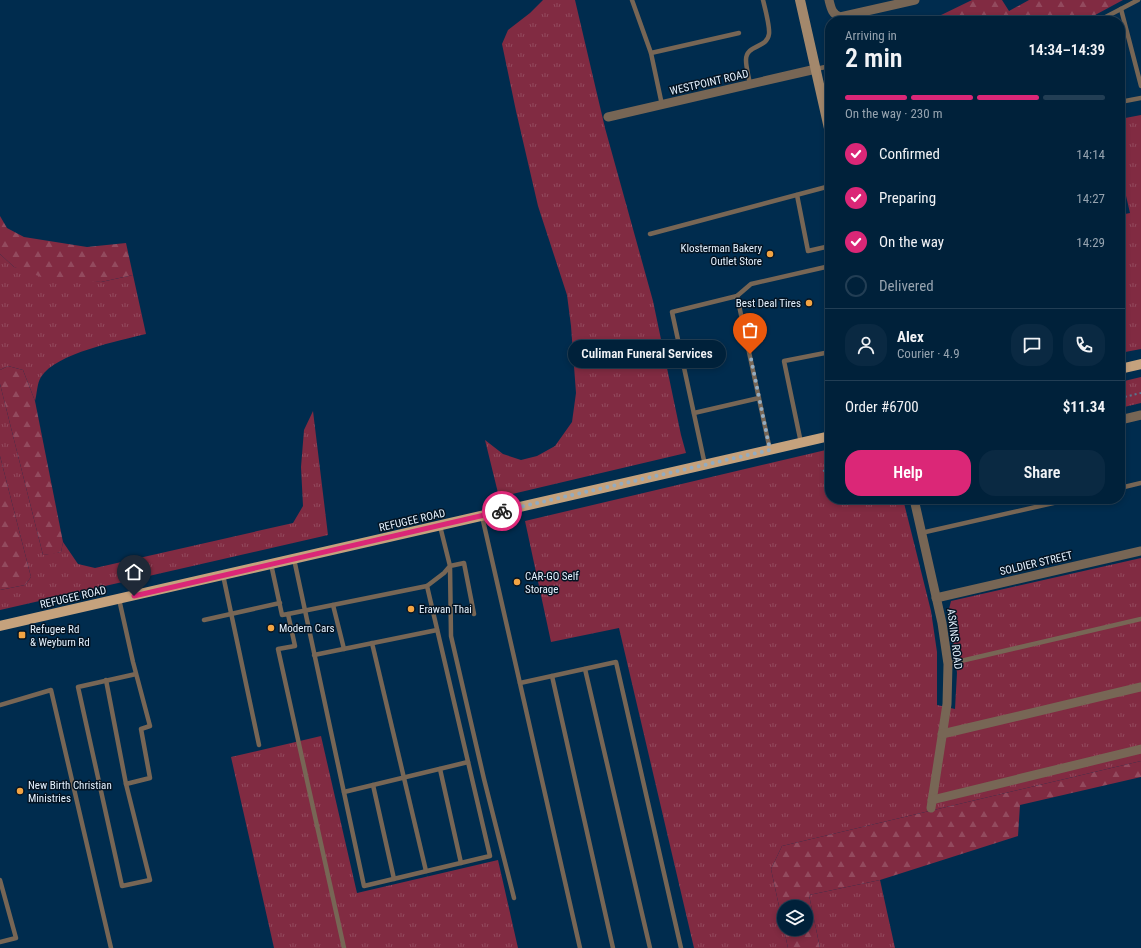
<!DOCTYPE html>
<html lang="en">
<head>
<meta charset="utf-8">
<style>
	body { margin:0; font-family:"Roboto Condensed",sans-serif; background:#0a2942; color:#f1f3f6; height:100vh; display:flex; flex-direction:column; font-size:15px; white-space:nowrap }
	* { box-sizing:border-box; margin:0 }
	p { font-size:13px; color:#95a3af }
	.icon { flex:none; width:22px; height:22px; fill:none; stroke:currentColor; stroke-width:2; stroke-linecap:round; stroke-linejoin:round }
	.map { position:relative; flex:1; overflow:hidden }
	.panel { position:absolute; left:825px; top:16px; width:300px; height:488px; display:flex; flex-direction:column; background:#00213a; border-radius:16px; box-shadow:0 2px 6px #0003,0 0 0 1px #223e54 }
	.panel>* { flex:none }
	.controls { position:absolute; left:777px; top:900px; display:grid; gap:8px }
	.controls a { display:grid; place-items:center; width:36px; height:36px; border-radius:50%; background:#00213a; box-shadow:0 2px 6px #0003,0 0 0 1px #223e54; font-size:20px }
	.pin { position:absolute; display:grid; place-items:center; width:34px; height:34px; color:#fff; margin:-41px -17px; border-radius:50% 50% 50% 0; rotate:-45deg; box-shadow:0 0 4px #0007 }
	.pin .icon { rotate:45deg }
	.courier { position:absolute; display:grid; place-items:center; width:40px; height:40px; margin:-20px; border:3px solid #db2777; border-radius:50%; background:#fff; color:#222; box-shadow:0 1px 5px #0007 }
	.bubble { position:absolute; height:28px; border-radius:14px; background:#00213a; box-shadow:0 2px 6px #0003,0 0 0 1px #223e54; font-size:13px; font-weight:600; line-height:28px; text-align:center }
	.head em { font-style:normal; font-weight:600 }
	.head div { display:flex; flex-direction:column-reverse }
	.head { display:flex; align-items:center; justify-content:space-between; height:68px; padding:0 20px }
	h1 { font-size:26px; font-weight:600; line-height:30px }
	.bar { display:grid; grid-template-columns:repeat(4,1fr); gap:6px 4px; align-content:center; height:48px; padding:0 20px }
	.bar i { height:5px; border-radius:3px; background:#223e54 }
	.bar .active { background:#db2777 }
	.bar p { grid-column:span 4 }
	.line { display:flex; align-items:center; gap:10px; padding:0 20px; border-top:1px solid #223e54 }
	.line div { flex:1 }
	.round { display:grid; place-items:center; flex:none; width:42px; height:42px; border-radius:16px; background:#0a2942 }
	ol { padding:0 20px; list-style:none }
	li { display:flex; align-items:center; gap:12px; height:44px }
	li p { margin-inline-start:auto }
	li .icon { padding:4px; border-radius:50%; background:#db2777; color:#fff; stroke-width:4 }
	li:last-child { color:#95a3af }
	li i { width:22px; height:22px; border:2px solid #223e54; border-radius:50% }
	.cta { display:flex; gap:8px; margin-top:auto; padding:8px 20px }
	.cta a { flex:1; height:46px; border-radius:16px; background:#db2777; color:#fff; font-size:16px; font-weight:600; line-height:46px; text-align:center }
	.cta a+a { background:#0a2942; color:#f1f3f6 }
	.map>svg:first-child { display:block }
</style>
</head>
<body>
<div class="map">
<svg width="1141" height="948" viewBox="0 0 1141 948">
	<defs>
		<pattern id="grass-tufts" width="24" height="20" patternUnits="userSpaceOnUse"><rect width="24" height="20" fill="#812b42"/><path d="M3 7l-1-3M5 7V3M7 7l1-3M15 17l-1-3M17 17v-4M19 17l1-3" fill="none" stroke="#934a5e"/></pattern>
		<pattern id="forest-firs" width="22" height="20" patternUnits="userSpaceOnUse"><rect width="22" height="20" fill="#812b42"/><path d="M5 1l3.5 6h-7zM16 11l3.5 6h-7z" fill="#934a5e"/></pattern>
	</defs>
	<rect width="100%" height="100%" fill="#002c4e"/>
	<!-- grass -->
	<g fill="url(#grass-tufts)">
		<polygon points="543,0 575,0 605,128 653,301 681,435 686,453 499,497 485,440 503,454 521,460 537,456 555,446 572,422 576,393 571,326 567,295 538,206 516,111 502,44 508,30 530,13"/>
		<polygon points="1141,115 1141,349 1120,353 1120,215 1130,213 1120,170 1120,119"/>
		<path d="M0 254 14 267 101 282 133 275 146 334C119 341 56 353 41 377 37 383 37 394 35 401L23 370 8 366 0 370Z"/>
		<polygon points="1141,377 1141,403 1120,408 1120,382"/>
		<polygon points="0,384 43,555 61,552 63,542 78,564 95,568 293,523 303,506 301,467 304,430 313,411 328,535 0,610 0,590 25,585 31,577 0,456"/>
		<polygon points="830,449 830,499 903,499 931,611 937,652 937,705 955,709 957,673 949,609 951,601 1141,558 1141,761 782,846 771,869 788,948 694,948 619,628 551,642 525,521"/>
		<polygon points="321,736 357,893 498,860 518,948 274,948 231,757"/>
		<polygon points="880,880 895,948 820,948 809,895"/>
	</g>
	<!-- forest -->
	<g fill="url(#forest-firs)" fill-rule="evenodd">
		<polygon points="972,0 1002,0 1009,11 1029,0 1123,0 1084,21 920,21 935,18"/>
		<polygon points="0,216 7,228 24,237 87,247 126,243 133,275 101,282 44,278 14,267 0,254"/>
		<polygon points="8,366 23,370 35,401 63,542 61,552 53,554 43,555 0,384 0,370"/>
		<polygon points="0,456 31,577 25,585 0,590"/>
		<path d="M1141 761V777L1020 805 1018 836 880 880 809 895 820 948H788L771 869 782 846ZM784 907H806V929H784Z"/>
	</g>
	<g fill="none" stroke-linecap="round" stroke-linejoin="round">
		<!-- path -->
		<g stroke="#577892" stroke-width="2" stroke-dasharray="2 3" stroke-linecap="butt">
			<polyline points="1120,398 1141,393"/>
			<polyline points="823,471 830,469"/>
		</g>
		<!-- lane -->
		<g stroke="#765" stroke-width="4.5">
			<polyline points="632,0 651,53 662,105"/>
			<polyline points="1121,9 1141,86"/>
			<polyline points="1098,21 1138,0"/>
			<polyline points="651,53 739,33"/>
			<polyline points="816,69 830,66"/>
			<path d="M750 85C749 77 746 68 746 60 746 44 767 49 769 34 770 27 765 8 763 0"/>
			<polyline points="1120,102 1141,98"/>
			<polyline points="797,195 808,251 830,246"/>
			<polyline points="650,234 830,186"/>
			<polyline points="737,296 751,284 830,266"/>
			<polyline points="694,413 759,398"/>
			<polyline points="801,443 784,361 830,352"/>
			<polyline points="705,465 672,312 737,296 770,450"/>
			<polyline points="1120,488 1141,483"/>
			<polyline points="482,516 580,948"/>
			<polyline points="921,533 1071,499"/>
			<polyline points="294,559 364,886 490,856 427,586 444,573 450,566 440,526"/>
			<polyline points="271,564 282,615 288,614 295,646 278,649 344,948"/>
			<polyline points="223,575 259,745"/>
			<polyline points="119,599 133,662 150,726 141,729 150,778 126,784 150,880 122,886 78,687 136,674"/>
			<polyline points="333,605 344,649"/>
			<polyline points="288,614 427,586"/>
			<polyline points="474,614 464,563 450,566 451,636 484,779 514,898"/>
			<polyline points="204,620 280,603"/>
			<polyline points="372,643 426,871"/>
			<polyline points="314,655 437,630"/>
			<polyline points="948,664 1141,619"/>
			<polyline points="585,669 650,948"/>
			<polyline points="552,676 613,948"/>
			<polyline points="106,680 126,784"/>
			<polyline points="520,683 616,662 681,948"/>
			<polyline points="0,705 51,690 111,948"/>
			<polyline points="440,769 461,863"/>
			<polyline points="373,785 394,879"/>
			<polyline points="344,792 468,762"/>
			<polyline points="0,880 16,938 0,942"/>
		</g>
		<!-- street -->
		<g stroke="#765" stroke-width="9">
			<path d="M829 0C831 8 832 14 840 17L915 0"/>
			<polyline points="608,117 816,69"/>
			<polyline points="1120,420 1141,415"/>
			<polyline points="914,499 942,623 948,664 947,704 931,808"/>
			<polyline points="936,598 1141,551"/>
			<polyline points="942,734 1141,687"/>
			<polyline points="932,800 1141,749"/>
		</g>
		<!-- secondary -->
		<polyline stroke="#a3886c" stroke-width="10" points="800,0 830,133"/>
		<!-- primary -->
		<g stroke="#c5a27d" stroke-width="10">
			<polyline points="1120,369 1141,364"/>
			<polyline points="0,626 830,436"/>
		</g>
	</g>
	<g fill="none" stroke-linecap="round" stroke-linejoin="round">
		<!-- done -->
		<polyline stroke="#94acc0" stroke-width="4" stroke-dasharray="0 7.2" points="502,511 770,450 750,354"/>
		<!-- route -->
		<polyline stroke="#db2777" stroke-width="5" points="134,596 502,511"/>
	</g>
	<!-- markers -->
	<g fill="#f3a443" stroke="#041423" stroke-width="1.5">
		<circle cx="770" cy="254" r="4"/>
		<circle cx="809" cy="303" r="4"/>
		<circle cx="517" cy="582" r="4"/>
		<circle cx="411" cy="609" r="4"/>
		<circle cx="271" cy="628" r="4"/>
		<rect x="18" y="631" width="8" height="8" rx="2"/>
		<circle cx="20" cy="791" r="4"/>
	</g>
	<g text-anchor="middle" stroke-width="3" stroke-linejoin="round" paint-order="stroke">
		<!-- street labels -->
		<g font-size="11" fill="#e4f1fe" stroke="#041423">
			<text transform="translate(709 82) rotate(-13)" y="4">WESTPOINT ROAD</text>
			<text transform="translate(412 520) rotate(-13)" y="4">REFUGEE ROAD</text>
			<text transform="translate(1036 563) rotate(-13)" y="4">SOLDIER STREET</text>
			<text transform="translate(73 597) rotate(-13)" y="4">REFUGEE ROAD</text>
			<text transform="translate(955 639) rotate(83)" y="4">ASKINS ROAD</text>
		</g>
		<!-- poi labels -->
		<g font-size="11" fill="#e4f1fe" stroke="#041423" text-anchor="start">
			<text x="762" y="252" text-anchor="end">Klosterman Bakery<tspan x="762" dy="13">Outlet Store</tspan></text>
			<text x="801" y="307" text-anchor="end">Best Deal Tires</text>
			<text x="525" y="580">CAR-GO Self<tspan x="525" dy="13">Storage</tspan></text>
			<text x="419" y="613">Erawan Thai</text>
			<text x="279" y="632">Modern Cars</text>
			<text x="30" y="633">Refugee Rd<tspan x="30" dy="13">&amp; Weyburn Rd</tspan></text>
			<text x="28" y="789">New Birth Christian<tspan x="28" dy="13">Ministries</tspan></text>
		</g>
	</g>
</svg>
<div class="controls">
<a><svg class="icon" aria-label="layers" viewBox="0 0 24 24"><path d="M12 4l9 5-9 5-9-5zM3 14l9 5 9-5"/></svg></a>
</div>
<div class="pin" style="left:750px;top:354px;background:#ea580c"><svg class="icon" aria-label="bag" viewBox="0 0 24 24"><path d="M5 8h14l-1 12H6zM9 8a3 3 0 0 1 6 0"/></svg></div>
<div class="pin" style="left:134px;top:596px;background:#1f2937"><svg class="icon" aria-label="home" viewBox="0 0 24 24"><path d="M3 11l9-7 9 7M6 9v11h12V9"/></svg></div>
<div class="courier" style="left:502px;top:511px"><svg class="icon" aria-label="bike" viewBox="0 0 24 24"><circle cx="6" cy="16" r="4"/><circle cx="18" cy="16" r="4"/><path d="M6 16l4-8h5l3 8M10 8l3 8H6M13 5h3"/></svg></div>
<div class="bubble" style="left:568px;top:340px;width:158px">Culiman Funeral Services</div>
<section class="panel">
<div class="head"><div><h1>2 min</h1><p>Arriving in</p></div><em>14:34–14:39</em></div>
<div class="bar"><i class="active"></i><i class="active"></i><i class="active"></i><i></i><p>On the way · 230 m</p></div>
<ol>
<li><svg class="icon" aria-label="check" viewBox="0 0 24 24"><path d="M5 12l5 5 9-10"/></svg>Confirmed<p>14:14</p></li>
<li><svg class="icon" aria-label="check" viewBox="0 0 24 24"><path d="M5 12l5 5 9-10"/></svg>Preparing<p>14:27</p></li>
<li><svg class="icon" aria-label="check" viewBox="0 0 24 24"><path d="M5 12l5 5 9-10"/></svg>On the way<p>14:29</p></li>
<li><i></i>Delivered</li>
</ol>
<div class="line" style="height:72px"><a class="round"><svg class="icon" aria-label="person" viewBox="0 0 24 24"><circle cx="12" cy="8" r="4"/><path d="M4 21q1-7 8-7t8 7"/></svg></a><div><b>Alex</b><p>Courier · 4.9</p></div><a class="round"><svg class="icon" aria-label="chat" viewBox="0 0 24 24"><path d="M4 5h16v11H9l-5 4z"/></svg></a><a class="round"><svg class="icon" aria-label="phone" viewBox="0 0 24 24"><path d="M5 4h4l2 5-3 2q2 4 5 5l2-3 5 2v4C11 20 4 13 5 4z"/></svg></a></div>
<div class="line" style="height:52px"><div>Order #6700</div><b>$11.34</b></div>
<div class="cta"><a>Help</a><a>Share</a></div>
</section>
</div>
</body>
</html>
